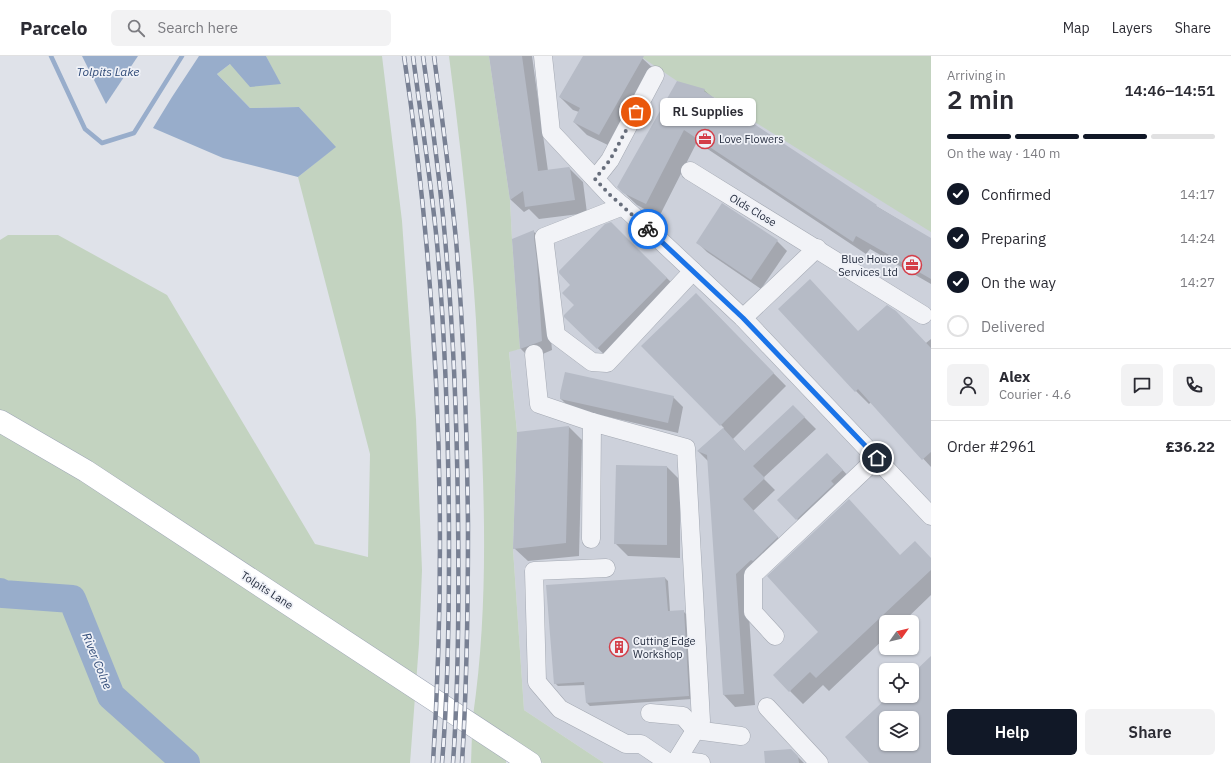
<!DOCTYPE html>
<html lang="en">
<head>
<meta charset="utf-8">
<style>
	body { margin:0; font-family:"IBM Plex Sans",sans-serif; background:#f2f2f3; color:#2b2b33; height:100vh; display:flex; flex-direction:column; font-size:15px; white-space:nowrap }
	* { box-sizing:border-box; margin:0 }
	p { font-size:13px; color:#7c7c81 }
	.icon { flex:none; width:22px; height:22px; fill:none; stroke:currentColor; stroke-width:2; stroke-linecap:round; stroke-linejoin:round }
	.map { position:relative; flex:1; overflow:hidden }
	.sheet { display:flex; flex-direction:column; background:#fff; width:300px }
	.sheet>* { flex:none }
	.needle { width:26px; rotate:56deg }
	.controls { position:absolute; left:879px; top:559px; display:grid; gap:8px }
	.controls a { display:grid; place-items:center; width:40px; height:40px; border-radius:6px; background:#fff; box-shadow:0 1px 3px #0004; font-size:20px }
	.pin { position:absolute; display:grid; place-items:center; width:34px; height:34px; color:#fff; margin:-17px; border:2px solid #fff; border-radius:50%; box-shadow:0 1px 4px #0007 }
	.courier { position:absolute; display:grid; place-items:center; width:40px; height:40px; margin:-20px; border:3px solid #1a73e8; border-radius:50%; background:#fff; color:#222; box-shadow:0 1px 5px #0007 }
	.bubble { position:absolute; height:28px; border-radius:6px; background:#fff; box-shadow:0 1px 3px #0004; font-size:13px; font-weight:600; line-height:28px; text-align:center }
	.overview em { font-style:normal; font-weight:600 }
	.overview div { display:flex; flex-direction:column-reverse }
	.overview { display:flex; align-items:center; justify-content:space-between; height:68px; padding:0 16px }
	h1 { font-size:26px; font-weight:600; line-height:30px }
	.bar { display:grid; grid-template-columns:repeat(4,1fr); gap:6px 4px; align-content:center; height:48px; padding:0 16px }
	.bar i { height:5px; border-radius:3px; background:#e1e1e2 }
	.bar .active { background:#111827 }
	.bar p { grid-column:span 4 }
	.line { display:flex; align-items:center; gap:10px; padding:0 16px; border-top:1px solid #e1e1e2 }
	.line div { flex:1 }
	.round { display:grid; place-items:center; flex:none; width:42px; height:42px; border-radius:6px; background:#f2f2f3 }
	ol { padding:0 16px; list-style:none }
	li { display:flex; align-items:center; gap:12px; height:44px }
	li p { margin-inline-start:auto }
	li .icon { padding:4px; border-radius:50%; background:#111827; color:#fff; stroke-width:4 }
	li:last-child { color:#7c7c81 }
	li i { width:22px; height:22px; border:2px solid #e1e1e2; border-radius:50% }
	.button { display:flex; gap:8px; margin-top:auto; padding:8px 16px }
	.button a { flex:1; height:46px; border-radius:6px; background:#111827; color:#fff; font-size:16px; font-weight:600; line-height:46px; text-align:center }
	.button a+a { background:#f2f2f3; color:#2b2b33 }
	header { display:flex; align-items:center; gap:24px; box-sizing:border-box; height:56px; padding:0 20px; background:#fff; border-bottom:1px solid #e1e1e2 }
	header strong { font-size:19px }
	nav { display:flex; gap:22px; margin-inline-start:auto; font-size:14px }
	.search { width:280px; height:36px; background:#f2f2f3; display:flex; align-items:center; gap:10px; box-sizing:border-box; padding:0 14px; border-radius:6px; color:#7c7c81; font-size:15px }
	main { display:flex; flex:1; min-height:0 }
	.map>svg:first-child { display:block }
</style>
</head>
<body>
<header>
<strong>Parcelo</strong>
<div class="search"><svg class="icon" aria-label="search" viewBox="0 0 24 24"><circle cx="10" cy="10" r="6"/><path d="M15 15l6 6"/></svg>Search here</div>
<nav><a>Map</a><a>Layers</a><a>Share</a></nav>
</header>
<main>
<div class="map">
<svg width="931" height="707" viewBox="0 0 931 707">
	<rect width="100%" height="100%" fill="#dfe2e9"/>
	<!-- built -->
	<path fill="#cdd1db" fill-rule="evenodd" d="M489 0H640L705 33 931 175V707H604L524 654 513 493 517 376 509 295 520 293 512 183 510 144ZM886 566H912V592H886ZM886 614H912V640H886ZM886 662H912V688H886Z"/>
	<!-- green -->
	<g fill="#c3d3c0">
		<polygon points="266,0 382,0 402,165 416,363 422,514 419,588 410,707 0,707 0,184 8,179 58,179 167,239 315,488 368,501 370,398 298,121 335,91 299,51 250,52 217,18 230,8 278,24"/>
		<path d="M449 0H489L510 144 512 183 520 293 509 296 517 376 513 493 524 654 604 707H543L473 660C488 557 485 452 480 348 478 310 477 273 474 235 468 156 459 78 449 0Z"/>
		<polygon points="640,0 931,0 931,176 718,43 677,25"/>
		<polygon points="472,678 507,700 506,707 471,707"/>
	</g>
	<!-- water -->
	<g fill="#98adcb">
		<polygon points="82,0 138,0 106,48"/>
		<polygon points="199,0 266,0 281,28 250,31 230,8 217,18 250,52 299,51 336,91 298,121 223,102 153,72 172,41"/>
	</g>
	<!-- shadow -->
	<g fill="#0003">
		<polygon points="490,0 532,0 548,115 569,112 583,126 587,157 539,163 529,153 524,156 511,144"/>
		<polygon points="584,0 638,0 642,2 656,15 612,91 587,79 574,66 579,56 573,54 560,41"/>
		<polygon points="704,34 712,41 876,150 931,183 931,228 870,193 866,198 697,86 659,161 637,149 618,131"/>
		<polygon points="611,167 680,235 611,305 565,261 575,249 572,229"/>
		<polygon points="534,176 544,185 543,193 552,294 531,303 521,293 513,184"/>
		<polygon points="777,185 787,195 761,233 707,196 697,186"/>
		<polygon points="709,251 786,330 733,383 745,396 793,350 816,373 763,422 775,434 753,455 789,493 747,529 755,649 735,651 724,639 709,406 698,395 724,372 643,290"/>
		<polygon points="859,276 926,287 931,283 931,411 871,346 869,348 856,335"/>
		<polygon points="673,341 683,351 678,377 570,352 560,342"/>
		<polygon points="569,371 582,384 579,500 528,505 514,492"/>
		<polygon points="837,408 852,424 806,473 797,463"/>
		<polygon points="667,411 680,424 680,502 628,500 615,487"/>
		<polygon points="901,500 931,503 931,539 903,566 886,566 886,581 829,635 823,629 803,648 790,635 820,576"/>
		<polygon points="665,522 668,525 670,556 683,555 686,558 692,643 590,650 587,647 586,629 558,630 555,627"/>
		<polygon points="791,694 804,707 766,707"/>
	</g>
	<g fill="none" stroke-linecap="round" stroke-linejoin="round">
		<!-- stream -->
		<polyline stroke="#98adcb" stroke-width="4.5" points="51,0 85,73 102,87 134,77 182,0"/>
		<!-- river -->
		<polyline stroke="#98adcb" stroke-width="28" points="0,536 3,538 72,543 111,640 186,707"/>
	</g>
	<!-- building -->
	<g fill="#b6bbc6" fill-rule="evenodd">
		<polygon points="489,0 522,0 538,115 569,111 570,112 575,144 525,151 523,135 510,144"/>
		<polygon points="583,0 644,0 599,79 573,66 580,52 559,41"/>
		<polygon points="677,25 705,33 704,35 877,149 876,150 931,182 931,223 856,180 853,186 684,74 646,148 623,137 617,131"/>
		<polygon points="722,147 778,184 751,224 696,187"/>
		<polygon points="611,166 667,222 597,293 564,261 564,259 574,249 562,237 570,229 559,217 559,215 605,168"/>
		<polygon points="534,174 534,182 537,206 542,285 520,293 512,183"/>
		<polygon points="810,223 858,275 887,249 896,255 931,292 931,396 922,404 858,333 855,336 778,253"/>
		<polygon points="696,237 774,317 720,370 641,290"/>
		<polygon points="565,316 674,340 668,367 560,343 560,338"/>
		<polygon points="793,349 805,361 753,410 765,422 743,443 778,481 753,505 751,504 736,518 744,638 723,639 707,399 697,395 723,372 744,395"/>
		<polygon points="569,370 566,487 513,493 517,376"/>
		<polygon points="827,397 843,414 831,425 834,428 796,464 777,444"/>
		<polygon points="616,409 667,410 667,489 614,488"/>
		<polygon points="849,443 900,499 915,485 931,502 931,514 816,622 810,616 789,636 773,619 818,576 767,520"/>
		<polygon points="665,521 668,555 684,554 689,640 586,647 584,626 554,628 546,529"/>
		<path d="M931 600V707H869L845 681 889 640H912V618ZM886 662H912V688H886Z"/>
		<polygon points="791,693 798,700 799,707 765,707 764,695"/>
	</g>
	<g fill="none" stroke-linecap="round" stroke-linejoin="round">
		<!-- minor casing -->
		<g stroke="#a4a9b3" stroke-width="19">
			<g id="minor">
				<polyline points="543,0 551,76 609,138 647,172 743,262 931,460"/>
				<polyline points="690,115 923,259"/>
				<polyline points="595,123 610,104 655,19"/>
				<polyline points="623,150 544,181 556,279 592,306 607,307 693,215"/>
				<polyline points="743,262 817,192"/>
				<polyline points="534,298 539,348 592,366"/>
				<polyline points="591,483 592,366 686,392 701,665 675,707"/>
				<polyline points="606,512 534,515 537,626 560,653 626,688 641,688 669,707"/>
				<polyline points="775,580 753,556 753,519 877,402"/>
				<polyline points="767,651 819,707"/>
				<polyline points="650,657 683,660 695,674 741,680"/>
				<polyline points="677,704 701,707"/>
			</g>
		</g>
		<!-- major casing -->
		<g stroke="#9ea6b5" stroke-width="23">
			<polyline id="major" points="0,365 86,415 530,707"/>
		</g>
		<!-- minor -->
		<use href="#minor" stroke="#f2f3f7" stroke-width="18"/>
		<!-- major -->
		<use href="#major" stroke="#fff" stroke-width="22"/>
		<!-- rail casing -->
		<g stroke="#788093" stroke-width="4.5">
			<g id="rail">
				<path d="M404 0C439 235 448 470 433 707"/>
				<path d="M413 0C421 62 431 125 437 187 446 290 449 394 449 497 449 567 448 637 442 707"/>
				<path d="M423 0C432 65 441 129 446 194 454 282 457 370 458 458 459 541 459 624 453 707"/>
				<path d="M434 0C442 61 450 122 456 184 464 278 467 374 468 469 468 548 467 628 462 707"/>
			</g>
		</g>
		<!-- rail -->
		<use href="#rail" stroke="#eff1f7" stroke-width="3" stroke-dasharray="9" stroke-linecap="butt"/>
	</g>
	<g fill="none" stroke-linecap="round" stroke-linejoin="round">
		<!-- done -->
		<polyline stroke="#676e7c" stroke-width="4" stroke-dasharray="0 7.2" points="636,56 610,104 595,123 609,138 648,173"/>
		<!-- route -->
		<polyline stroke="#1a73e8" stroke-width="5" points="648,173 743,262 877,402"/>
	</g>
	<!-- icons -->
	<defs>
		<g id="office-ring" transform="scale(1)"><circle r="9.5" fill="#eff1f7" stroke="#d43e49" stroke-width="1.5"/><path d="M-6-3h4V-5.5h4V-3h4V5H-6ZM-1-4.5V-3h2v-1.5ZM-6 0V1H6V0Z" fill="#d43e49"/></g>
		<g id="building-ring" transform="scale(1)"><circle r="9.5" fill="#eff1f7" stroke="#d43e49" stroke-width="1.5"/><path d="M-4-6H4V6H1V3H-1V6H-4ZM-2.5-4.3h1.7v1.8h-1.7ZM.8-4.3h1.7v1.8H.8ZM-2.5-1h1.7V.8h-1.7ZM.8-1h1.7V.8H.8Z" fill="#d43e49"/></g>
	</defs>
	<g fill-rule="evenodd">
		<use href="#office-ring" x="705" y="83"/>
		<use href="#office-ring" x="912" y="209"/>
		<use href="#building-ring" x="619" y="591"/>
	</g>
	<g text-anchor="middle" stroke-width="3.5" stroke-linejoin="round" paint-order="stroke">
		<!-- poi labels -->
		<g font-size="11" fill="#272f41" stroke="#eff1f7" text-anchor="start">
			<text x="719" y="87">Love Flowers</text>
			<text x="898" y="207" text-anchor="end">Blue House<tspan x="898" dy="13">Services Ltd</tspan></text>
			<text x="633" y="589">Cutting Edge<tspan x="633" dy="13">Workshop</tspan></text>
		</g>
		<!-- street labels -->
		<g font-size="11" fill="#272f41" stroke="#eff1f7">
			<text transform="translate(753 154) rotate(31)" y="4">Olds Close</text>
			<text transform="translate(267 534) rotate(33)" y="4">Tolpits Lane</text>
		</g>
		<!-- water labels -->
		<g font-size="12" font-style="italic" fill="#2f4a77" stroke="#eff1f7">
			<text x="108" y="20">Tolpits Lake</text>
			<text transform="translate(97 605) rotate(68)" y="4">River Colne</text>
		</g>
	</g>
</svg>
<div class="controls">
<a><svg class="needle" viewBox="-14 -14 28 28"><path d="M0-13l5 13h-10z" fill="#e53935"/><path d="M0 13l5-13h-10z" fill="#7c7c81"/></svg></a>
<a><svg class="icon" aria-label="locate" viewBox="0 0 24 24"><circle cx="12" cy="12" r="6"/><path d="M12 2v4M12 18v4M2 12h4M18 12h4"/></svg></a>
<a><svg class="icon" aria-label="layers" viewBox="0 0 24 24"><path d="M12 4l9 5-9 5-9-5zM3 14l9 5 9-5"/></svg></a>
</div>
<div class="pin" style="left:636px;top:56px;background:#ea580c"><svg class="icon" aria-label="bag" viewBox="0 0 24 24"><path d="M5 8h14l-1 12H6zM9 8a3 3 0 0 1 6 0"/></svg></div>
<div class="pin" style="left:877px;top:402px;background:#1f2937"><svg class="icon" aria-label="home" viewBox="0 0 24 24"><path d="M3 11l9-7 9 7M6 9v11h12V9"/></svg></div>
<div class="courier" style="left:648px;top:173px"><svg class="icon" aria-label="bike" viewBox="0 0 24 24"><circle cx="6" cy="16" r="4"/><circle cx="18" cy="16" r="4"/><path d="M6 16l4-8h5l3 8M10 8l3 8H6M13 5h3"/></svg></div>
<div class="bubble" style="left:660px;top:42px;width:96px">RL Supplies</div>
</div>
<section class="sheet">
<div class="overview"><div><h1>2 min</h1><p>Arriving in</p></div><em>14:46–14:51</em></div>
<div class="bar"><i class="active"></i><i class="active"></i><i class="active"></i><i></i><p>On the way · 140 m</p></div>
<ol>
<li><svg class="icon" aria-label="check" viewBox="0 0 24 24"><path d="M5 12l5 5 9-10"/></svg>Confirmed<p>14:17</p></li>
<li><svg class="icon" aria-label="check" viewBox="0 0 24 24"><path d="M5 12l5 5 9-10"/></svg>Preparing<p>14:24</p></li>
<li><svg class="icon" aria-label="check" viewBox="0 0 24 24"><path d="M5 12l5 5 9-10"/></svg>On the way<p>14:27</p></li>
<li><i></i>Delivered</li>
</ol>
<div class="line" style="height:72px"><a class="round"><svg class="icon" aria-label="person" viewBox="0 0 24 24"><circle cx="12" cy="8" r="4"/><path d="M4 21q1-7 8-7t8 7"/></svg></a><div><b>Alex</b><p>Courier · 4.6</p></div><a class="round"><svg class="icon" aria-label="chat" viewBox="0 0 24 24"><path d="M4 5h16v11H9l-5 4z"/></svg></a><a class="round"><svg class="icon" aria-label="phone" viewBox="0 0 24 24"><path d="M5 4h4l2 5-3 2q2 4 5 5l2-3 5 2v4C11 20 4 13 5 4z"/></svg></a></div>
<div class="line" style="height:52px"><div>Order #2961</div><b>£36.22</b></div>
<div class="button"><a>Help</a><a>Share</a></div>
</section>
</main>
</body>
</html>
